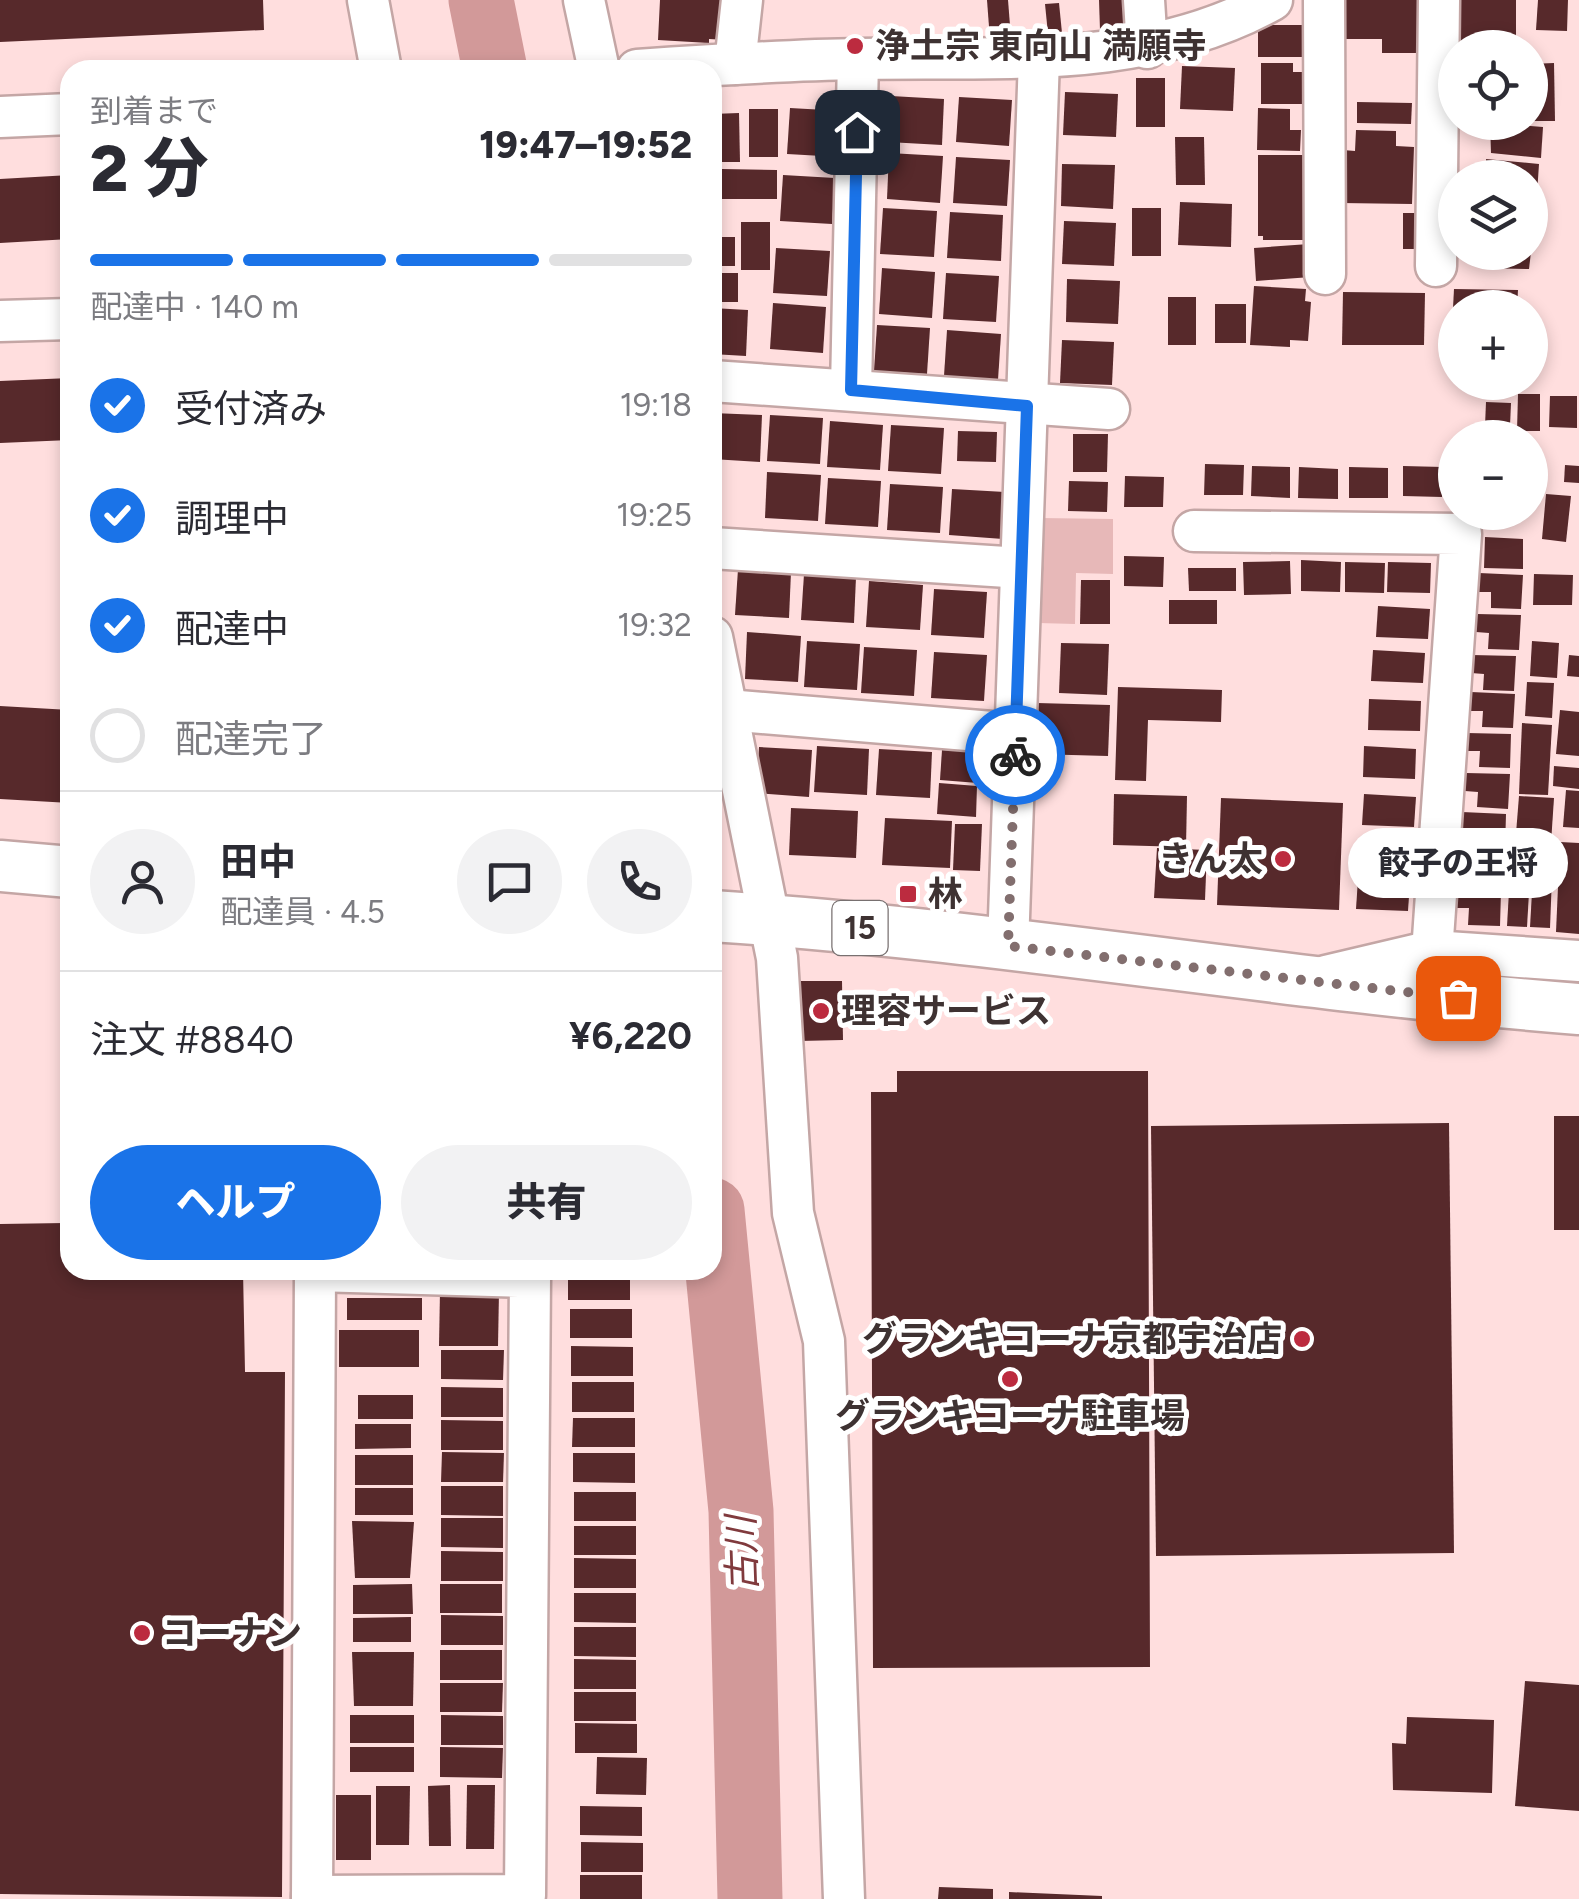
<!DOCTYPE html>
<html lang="ja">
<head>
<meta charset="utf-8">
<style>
	body { margin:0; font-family:Figtree,"Noto Sans JP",sans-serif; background:#f2f2f3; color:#2b2b33; height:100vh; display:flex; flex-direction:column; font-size:38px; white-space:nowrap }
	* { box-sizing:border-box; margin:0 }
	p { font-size:32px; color:#7c7c81 }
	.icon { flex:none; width:55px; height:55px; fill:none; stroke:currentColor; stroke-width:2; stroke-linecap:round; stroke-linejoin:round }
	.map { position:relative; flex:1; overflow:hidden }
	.sheet { position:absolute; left:60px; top:60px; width:662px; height:1220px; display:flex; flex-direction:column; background:#fff; border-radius:30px; box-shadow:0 5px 15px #0003 }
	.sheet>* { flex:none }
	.controls { position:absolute; left:1438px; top:30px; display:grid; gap:20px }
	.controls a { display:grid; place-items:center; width:110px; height:110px; border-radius:50%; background:#fff; box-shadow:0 5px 15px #0003; font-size:50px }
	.pin { position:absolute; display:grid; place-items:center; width:85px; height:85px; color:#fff; margin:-42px; border-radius:20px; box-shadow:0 5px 15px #0006 }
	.courier { position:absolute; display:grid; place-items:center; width:100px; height:100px; margin:-50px; border:8px solid #1a73e8; border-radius:50%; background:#fff; color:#222; box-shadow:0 2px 12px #0007 }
	.bubble { position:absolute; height:70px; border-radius:35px; background:#fff; box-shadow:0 5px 15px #0003; font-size:32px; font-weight:800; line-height:70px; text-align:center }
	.headline em { font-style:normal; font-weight:800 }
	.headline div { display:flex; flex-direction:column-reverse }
	.headline { display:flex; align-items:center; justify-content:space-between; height:170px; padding:0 30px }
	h1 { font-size:65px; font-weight:800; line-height:75px }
	.bar { display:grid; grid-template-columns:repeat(4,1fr); gap:15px 10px; align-content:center; height:120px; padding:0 30px }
	.bar i { height:12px; border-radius:8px; background:#e1e1e2 }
	.bar .active { background:#1a73e8 }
	.bar p { grid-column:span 4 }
	.line { display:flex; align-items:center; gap:25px; padding:0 30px; border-top:2px solid #e1e1e2 }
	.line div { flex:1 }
	.round { display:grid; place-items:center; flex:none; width:105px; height:105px; border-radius:52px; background:#f2f2f3 }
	ol { padding:0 30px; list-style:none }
	li { display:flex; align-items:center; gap:30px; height:110px }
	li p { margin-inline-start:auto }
	li .icon { padding:10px; border-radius:50%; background:#1a73e8; color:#fff; stroke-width:4 }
	li:last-child { color:#7c7c81 }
	li i { width:55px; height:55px; border:5px solid #e1e1e2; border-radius:50% }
	.primary-button { display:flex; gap:20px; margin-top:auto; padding:20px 30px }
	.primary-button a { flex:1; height:115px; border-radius:60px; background:#1a73e8; color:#fff; font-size:40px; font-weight:800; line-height:115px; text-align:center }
	.primary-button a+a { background:#f2f2f3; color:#2b2b33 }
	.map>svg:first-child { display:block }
</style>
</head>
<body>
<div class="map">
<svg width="1579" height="1899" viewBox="0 0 1579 1899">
	<rect width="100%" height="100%" fill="#ffdede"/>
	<!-- green -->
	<polygon fill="#e7b8b8" points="1040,518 1113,519 1113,574 1076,573 1075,624 1038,623"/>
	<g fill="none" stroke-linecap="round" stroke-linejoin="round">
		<!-- river -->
		<g stroke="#d29999" stroke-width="65">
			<polyline points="481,0 495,70"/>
			<polyline points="712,1210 741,1511 750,1899"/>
		</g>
	</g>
	<!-- building -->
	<g fill="#57292b">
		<polygon points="0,0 263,0 264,30 0,42"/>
		<polygon points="660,0 729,0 726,40 709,39 709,43 658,40"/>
		<polygon points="987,0 1008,0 1011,38 990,40"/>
		<polygon points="1099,0 1129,0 1130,29 1100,30"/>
		<polygon points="1344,0 1420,0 1420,53 1382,53 1382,39 1344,39"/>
		<rect x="1453" y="0" width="63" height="48"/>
		<polygon points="1538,0 1568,0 1567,31 1536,30"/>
		<polygon points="1059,3 1062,33 1048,34 1045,4"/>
		<polygon points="1271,25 1311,25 1311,57 1258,57 1258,28"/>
		<polygon points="1261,63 1293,63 1293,72 1305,72 1305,104 1261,104"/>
		<polygon points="1554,63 1555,121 1530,121 1530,64"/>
		<polygon points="1182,66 1235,68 1233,111 1180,109"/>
		<rect x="1136" y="78" width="29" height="49"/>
		<polygon points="1065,92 1118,94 1116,137 1063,135"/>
		<polygon points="891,96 944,99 942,145 888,142"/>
		<polygon points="959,97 1012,100 1009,146 956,142"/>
		<polygon points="1357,102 1412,103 1411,124 1357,123"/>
		<polygon points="790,108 843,111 840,157 787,154"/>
		<polygon points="1258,108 1290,109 1290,130 1301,130 1300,151 1257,150"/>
		<rect x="749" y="109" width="29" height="48"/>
		<polygon points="739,113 740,162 712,162 712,114"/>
		<polygon points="1490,123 1543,127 1541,158 1491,153"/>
		<polygon points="1356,130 1396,131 1396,146 1414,147 1412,204 1341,203 1343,150 1355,151"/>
		<polygon points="1175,137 1204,137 1205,185 1176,185"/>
		<polygon points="889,153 943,156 940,203 887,199"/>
		<polygon points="1258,155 1304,155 1304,161 1309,161 1308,240 1263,240 1263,236 1258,236"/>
		<polygon points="956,157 1010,160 1007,206 953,203"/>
		<polygon points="1486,159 1539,164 1537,194 1530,194 1530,178 1488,178"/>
		<polygon points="1062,164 1115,165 1113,209 1061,206"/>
		<polygon points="722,169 777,170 777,199 722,199"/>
		<polygon points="70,175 70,239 0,243 0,179"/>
		<polygon points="783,175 835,178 832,224 780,221"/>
		<polygon points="1180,202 1232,204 1231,247 1178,245"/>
		<polygon points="883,208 937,211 934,257 880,254"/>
		<rect x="1132" y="208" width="29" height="48"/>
		<polygon points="950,212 1003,215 1001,261 947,258"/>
		<rect x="1403" y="213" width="22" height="36"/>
		<polygon points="1064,221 1116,223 1114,266 1062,264"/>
		<rect x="741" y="222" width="29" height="48"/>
		<rect x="712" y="237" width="23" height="29"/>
		<polygon points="1309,244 1311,277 1256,281 1254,248"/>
		<polygon points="776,248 830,251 827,296 773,293"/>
		<polygon points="1482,252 1531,252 1529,269 1480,268"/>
		<polygon points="882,268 935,272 932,318 879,314"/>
		<rect x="712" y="273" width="26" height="29"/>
		<polygon points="946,273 999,276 996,322 943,319"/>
		<polygon points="1067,279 1120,281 1118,324 1066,322"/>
		<polygon points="1254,286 1306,289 1305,301 1311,302 1308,341 1290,340 1290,347 1250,345"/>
		<polygon points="1454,289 1518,290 1517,308 1453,308"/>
		<polygon points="1343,292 1425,293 1424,345 1342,345"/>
		<rect x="1168" y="297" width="28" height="48"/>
		<polygon points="773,303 826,307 823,353 770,349"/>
		<rect x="1215" y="304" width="31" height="39"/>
		<polygon points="712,308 748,310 746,356 712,354"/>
		<polygon points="877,325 930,328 927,374 874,371"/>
		<polygon points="947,330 1001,334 998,380 944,376"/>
		<polygon points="1062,340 1114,342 1112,385 1060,383"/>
		<polygon points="70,378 70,440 0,443 0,381"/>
		<polygon points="1518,394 1540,394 1540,431 1517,431"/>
		<polygon points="1550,396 1577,396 1577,428 1549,427"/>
		<polygon points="1486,402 1511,403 1510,426 1485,426"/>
		<polygon points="712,413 762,415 760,462 712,459"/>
		<polygon points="770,415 823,418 820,464 767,461"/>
		<polygon points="830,421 883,425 880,470 827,467"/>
		<polygon points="891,425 944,428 941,474 888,471"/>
		<polygon points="958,431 997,432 996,462 957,461"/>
		<polygon points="1073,434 1108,434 1107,472 1073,472"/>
		<polygon points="1205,464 1244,465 1243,495 1204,495"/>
		<polygon points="1565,465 1579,466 1579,483 1564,482"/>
		<polygon points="1252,466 1290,467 1290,498 1251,496"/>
		<polygon points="1403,466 1443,467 1442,497 1403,496"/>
		<polygon points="1299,467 1338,469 1338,499 1298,498"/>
		<polygon points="1349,467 1388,468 1388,498 1349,498"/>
		<polygon points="767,472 821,475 818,521 765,518"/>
		<polygon points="1125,476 1164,477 1163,507 1124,507"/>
		<polygon points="828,478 881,481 878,527 825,524"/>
		<polygon points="1069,481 1108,482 1107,512 1068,511"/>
		<polygon points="890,484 943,487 940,533 887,530"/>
		<polygon points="952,489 1005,492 1003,539 949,535"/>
		<polygon points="1546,494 1571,496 1566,542 1542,539"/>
		<polygon points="1485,537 1523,539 1523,569 1484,568"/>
		<polygon points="1124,556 1164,557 1163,587 1124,586"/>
		<polygon points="1301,560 1341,562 1340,592 1301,591"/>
		<polygon points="1290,561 1291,594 1244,595 1243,562"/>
		<polygon points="1345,562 1385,563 1384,593 1345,592"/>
		<polygon points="1388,562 1431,563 1430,593 1387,592"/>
		<polygon points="1188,568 1236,568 1236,591 1189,591"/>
		<polygon points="738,569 791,572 789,618 735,615"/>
		<polygon points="1479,573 1523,575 1521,609 1491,608 1491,592 1478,592"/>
		<polygon points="804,574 856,577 854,623 801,620"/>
		<polygon points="1534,574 1573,575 1572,605 1533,605"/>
		<polygon points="1081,580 1110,580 1110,624 1080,624"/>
		<polygon points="869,581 923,585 920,630 866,627"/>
		<polygon points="934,589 987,592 984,638 931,635"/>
		<rect x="1169" y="600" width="48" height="24"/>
		<polygon points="1378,606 1430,609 1428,639 1376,637"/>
		<polygon points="1477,614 1521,615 1519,650 1488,649 1489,633 1476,632"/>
		<polygon points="747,632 801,636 798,682 745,679"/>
		<polygon points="807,641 860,644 857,690 804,687"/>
		<polygon points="1532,641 1559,643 1557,678 1530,676"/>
		<polygon points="1061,643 1109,644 1107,695 1059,693"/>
		<polygon points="864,647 917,650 914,696 861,693"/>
		<polygon points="1373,650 1425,653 1423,683 1371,681"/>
		<polygon points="934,652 987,655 984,701 931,698"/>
		<polygon points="1472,655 1516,656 1514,691 1483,690 1484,674 1471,673"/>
		<polygon points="1569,655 1579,656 1579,677 1567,676"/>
		<polygon points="1527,682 1554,683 1552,718 1525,716"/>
		<polygon points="1118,687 1222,690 1221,722 1148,720 1146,781 1115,780"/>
		<polygon points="1471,692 1515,694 1513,728 1482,727 1483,711 1470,711"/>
		<polygon points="1369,699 1421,701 1420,731 1368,730"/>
		<polygon points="1037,703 1110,705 1108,756 1035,754"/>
		<polygon points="0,706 70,710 70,803 0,799"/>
		<polygon points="1560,710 1579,712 1579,756 1556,754"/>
		<polygon points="1522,723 1552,725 1548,795 1519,794"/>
		<polygon points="1467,733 1511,734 1510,768 1479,767 1480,751 1467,751"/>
		<polygon points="817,746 869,749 867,795 814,792"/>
		<polygon points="1364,746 1416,749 1415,779 1363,777"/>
		<polygon points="759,747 812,750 809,797 756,793"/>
		<polygon points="879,749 932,752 930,798 876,795"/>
		<polygon points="942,750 980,752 978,783 940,780"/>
		<polygon points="1554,766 1579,768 1579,789 1553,786"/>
		<polygon points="1466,773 1510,774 1508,809 1477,807 1478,792 1465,791"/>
		<polygon points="939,783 977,786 976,817 937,814"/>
		<polygon points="1566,790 1579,791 1579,828 1563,827"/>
		<polygon points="1114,794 1187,796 1186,847 1113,845"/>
		<polygon points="1364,794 1416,797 1414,827 1362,825"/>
		<polygon points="1519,796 1554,798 1549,873 1513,871"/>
		<polygon points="1221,798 1343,803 1339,910 1217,905"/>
		<polygon points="791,808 858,811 856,858 789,855"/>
		<polygon points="1462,812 1506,814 1505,849 1474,847 1474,832 1461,831"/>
		<polygon points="885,818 952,821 950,868 882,865"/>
		<polygon points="955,824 982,824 980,871 953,870"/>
		<polygon points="1359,839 1411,841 1410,871 1358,870"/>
		<polygon points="1560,842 1579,843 1579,934 1556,932"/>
		<polygon points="1157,848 1207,850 1205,900 1154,898"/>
		<polygon points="1458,850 1503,852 1501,887 1470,885 1471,870 1458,869"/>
		<polygon points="1510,874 1530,875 1527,927 1507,926"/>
		<polygon points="1533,875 1552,876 1550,928 1530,927"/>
		<polygon points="1358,879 1410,881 1408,911 1356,909"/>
		<polygon points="1457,890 1501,891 1500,926 1468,925 1469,908 1456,908"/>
		<polygon points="798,981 842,981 843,1040 799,1041"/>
		<polygon points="897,1071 1148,1071 1150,1667 873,1668 871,1092 897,1092"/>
		<rect x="1554" y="1116" width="25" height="114"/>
		<polygon points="1449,1123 1454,1553 1156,1556 1151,1126"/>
		<polygon points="65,1223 66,1238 70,1238 70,1270 243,1270 245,1372 285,1372 282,1897 0,1894 0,1224"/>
		<polygon points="568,1270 630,1271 630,1300 568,1300"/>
		<polygon points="440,1291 499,1291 498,1346 439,1346"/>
		<rect x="347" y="1298" width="75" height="22"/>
		<rect x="570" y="1309" width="62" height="29"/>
		<rect x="339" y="1330" width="80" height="37"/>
		<polygon points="571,1346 633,1347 633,1376 571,1376"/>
		<polygon points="441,1350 504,1350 503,1380 441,1379"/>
		<rect x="572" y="1382" width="62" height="30"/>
		<polygon points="441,1387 503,1388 503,1417 441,1417"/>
		<rect x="358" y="1395" width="55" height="24"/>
		<polygon points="573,1418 635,1418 635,1447 572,1447"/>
		<polygon points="441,1420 503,1421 503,1450 441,1450"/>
		<polygon points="355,1424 411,1424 411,1448 355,1449"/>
		<polygon points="442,1452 504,1453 503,1482 441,1482"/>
		<polygon points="573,1453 635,1453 635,1483 573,1482"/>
		<rect x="355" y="1455" width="58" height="30"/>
		<polygon points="441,1486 503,1486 503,1516 441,1515"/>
		<rect x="355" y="1488" width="58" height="27"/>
		<rect x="574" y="1492" width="62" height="29"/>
		<polygon points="441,1518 503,1518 503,1548 441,1547"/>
		<polygon points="352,1521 414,1522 410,1578 355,1578"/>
		<rect x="574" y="1526" width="62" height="29"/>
		<polygon points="441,1551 503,1552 503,1581 441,1581"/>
		<polygon points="574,1558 636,1559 636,1588 574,1588"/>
		<polygon points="412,1584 413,1614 353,1614 353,1585"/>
		<rect x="440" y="1584" width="62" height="29"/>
		<polygon points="574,1593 636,1593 636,1623 574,1622"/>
		<polygon points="441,1615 503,1616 503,1645 441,1645"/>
		<polygon points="411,1617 411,1642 353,1642 353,1618"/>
		<polygon points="574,1627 636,1627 636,1657 574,1656"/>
		<rect x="440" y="1650" width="62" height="30"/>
		<polygon points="352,1652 414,1652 413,1706 354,1706"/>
		<polygon points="574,1659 636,1660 636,1689 574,1689"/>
		<polygon points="1525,1681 1579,1685 1579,1811 1515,1806"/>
		<polygon points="440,1683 503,1683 502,1712 440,1712"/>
		<rect x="574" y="1692" width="62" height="29"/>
		<rect x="350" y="1715" width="64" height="28"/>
		<polygon points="441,1715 503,1716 503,1745 441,1745"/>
		<polygon points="1407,1717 1494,1720 1492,1793 1393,1790 1392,1743 1406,1744"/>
		<polygon points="575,1723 637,1724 637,1753 575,1753"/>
		<rect x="350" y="1747" width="64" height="25"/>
		<polygon points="440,1747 503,1748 502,1778 440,1777"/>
		<polygon points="597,1757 647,1758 646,1795 596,1794"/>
		<polygon points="450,1785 451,1846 429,1846 428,1786"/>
		<polygon points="467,1785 495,1785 494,1849 466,1849"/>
		<polygon points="376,1786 410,1786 409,1845 376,1845"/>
		<rect x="336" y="1795" width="35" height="65"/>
		<polygon points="580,1806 642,1807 642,1836 580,1835"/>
		<polygon points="581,1842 643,1843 643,1872 581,1872"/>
		<rect x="580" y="1875" width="62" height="24"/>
		<polygon points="939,1887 993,1889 993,1899 938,1899"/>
		<polygon points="1009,1892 1102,1896 1102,1899 1009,1899"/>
	</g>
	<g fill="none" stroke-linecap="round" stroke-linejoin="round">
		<!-- minor casing -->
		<g stroke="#c4a6a5" stroke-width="45">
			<g id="minor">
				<polyline points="368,0 381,70"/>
				<polyline points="584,0 599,70"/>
				<polyline points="1144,0 1147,48"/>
				<polyline points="1324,0 1325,274"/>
				<polyline points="735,64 742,0"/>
				<path d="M637 70C711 65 785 60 859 59 999 56 1145 71 1272 0"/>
				<polyline points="0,117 70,114"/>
				<polyline points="1436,266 1439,0"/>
				<polyline points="0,321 70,319"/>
				<polyline points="712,381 1109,409"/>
				<polyline points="851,389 858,59"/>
				<polyline points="1194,531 1461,534 1429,996"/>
				<polyline points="712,548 1021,568"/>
				<polyline points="712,637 777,958 793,1213 824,1341 844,1899"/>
				<polyline points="727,710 1016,734"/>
				<polyline points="1008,946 1039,58"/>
				<polyline points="1326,976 1432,951 1579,961"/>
				<polyline points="312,1896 525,1895 530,1277 315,1271"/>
				<polyline points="312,1899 315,1270"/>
			</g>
		</g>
		<!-- major casing -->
		<g stroke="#c4a6a5" stroke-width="55">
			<g id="major">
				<polyline points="0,866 70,872"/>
				<path d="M712 916C1002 935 1289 986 1579 1009"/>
			</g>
		</g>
		<!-- minor -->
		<use href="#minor" stroke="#fff" stroke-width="40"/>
		<!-- major -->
		<use href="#major" stroke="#fff" stroke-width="50"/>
	</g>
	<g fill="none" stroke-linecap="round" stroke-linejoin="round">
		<!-- done -->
		<polyline stroke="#826e6e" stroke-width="10" stroke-dasharray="0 18" points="1015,755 1008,946 1458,998"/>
		<!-- route -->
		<polyline stroke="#1a73e8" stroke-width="12" points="857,132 851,390 1027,406 1015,755"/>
	</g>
	<!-- markers -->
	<g fill="#bc2b3f" stroke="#fff" stroke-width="4">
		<circle cx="855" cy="46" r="10"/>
		<circle cx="1283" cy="859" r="10"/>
		<rect x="898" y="884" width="20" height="20" rx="5"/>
		<circle cx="821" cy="1011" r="10"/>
		<circle cx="1302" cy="1339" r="10"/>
		<circle cx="1010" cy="1379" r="10"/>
		<circle cx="142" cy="1633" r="10"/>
	</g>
	<g text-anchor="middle" stroke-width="10" stroke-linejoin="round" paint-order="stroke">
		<!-- shield labels -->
		<rect fill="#fff" stroke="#787070" stroke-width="2.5" x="832.5" y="901" width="55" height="54" rx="8"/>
		<g font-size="32" font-weight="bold" fill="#3e3232">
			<text x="860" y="939">15</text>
		</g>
		<!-- poi labels -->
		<g font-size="35" font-weight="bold" fill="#3e3232" stroke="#fff" text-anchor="start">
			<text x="875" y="58">浄土宗 東向山 満願寺</text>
			<text x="1263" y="871" text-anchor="end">きん太</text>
			<text x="928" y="906">林</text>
			<text x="841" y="1023">理容サービス</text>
			<text x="1282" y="1351" text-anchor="end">グランキコーナ京都宇治店</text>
			<text x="1010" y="1428" text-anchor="middle">グランキコーナ駐車場</text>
			<text x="162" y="1645">コーナン</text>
		</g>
		<!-- water labels -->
		<g font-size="38" font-style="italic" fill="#803a3d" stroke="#fff">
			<text transform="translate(742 1554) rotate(-92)" y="13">古川</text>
		</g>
	</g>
</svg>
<div class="controls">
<a><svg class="icon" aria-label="locate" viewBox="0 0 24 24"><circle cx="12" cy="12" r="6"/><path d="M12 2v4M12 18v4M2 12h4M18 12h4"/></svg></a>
<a><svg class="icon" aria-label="layers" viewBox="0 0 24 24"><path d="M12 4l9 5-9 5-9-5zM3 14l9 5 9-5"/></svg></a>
<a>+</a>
<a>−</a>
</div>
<div class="pin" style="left:1458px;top:998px;background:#ea580c"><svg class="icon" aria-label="bag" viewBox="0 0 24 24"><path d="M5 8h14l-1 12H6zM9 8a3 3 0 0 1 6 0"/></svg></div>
<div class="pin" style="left:857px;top:132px;background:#1f2937"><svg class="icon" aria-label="home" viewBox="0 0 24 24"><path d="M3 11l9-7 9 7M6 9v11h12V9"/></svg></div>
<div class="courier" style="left:1015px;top:755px"><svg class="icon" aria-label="bike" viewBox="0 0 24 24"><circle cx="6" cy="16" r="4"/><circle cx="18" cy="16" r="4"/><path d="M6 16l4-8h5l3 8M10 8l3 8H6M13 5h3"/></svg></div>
<div class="bubble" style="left:1348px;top:828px;width:220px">餃子の王将</div>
<section class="sheet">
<div class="headline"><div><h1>2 分</h1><p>到着まで</p></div><em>19:47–19:52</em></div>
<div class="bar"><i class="active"></i><i class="active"></i><i class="active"></i><i></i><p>配達中 · 140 m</p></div>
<ol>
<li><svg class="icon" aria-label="check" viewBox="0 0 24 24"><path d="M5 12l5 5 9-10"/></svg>受付済み<p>19:18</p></li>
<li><svg class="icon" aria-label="check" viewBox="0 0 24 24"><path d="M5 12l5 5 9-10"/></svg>調理中<p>19:25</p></li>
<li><svg class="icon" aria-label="check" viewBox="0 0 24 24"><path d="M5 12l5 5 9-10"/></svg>配達中<p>19:32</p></li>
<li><i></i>配達完了</li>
</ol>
<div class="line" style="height:180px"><a class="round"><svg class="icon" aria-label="person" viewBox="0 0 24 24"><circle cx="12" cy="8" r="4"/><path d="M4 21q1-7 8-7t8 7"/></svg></a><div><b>田中</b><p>配達員 · 4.5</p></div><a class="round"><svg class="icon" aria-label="chat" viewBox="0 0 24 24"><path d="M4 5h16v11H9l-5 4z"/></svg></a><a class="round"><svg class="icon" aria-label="phone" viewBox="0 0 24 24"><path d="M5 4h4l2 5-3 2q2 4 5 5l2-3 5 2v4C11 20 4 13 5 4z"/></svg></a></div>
<div class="line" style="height:130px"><div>注文 #8840</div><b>¥6,220</b></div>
<div class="primary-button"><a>ヘルプ</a><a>共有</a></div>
</section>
</div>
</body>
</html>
